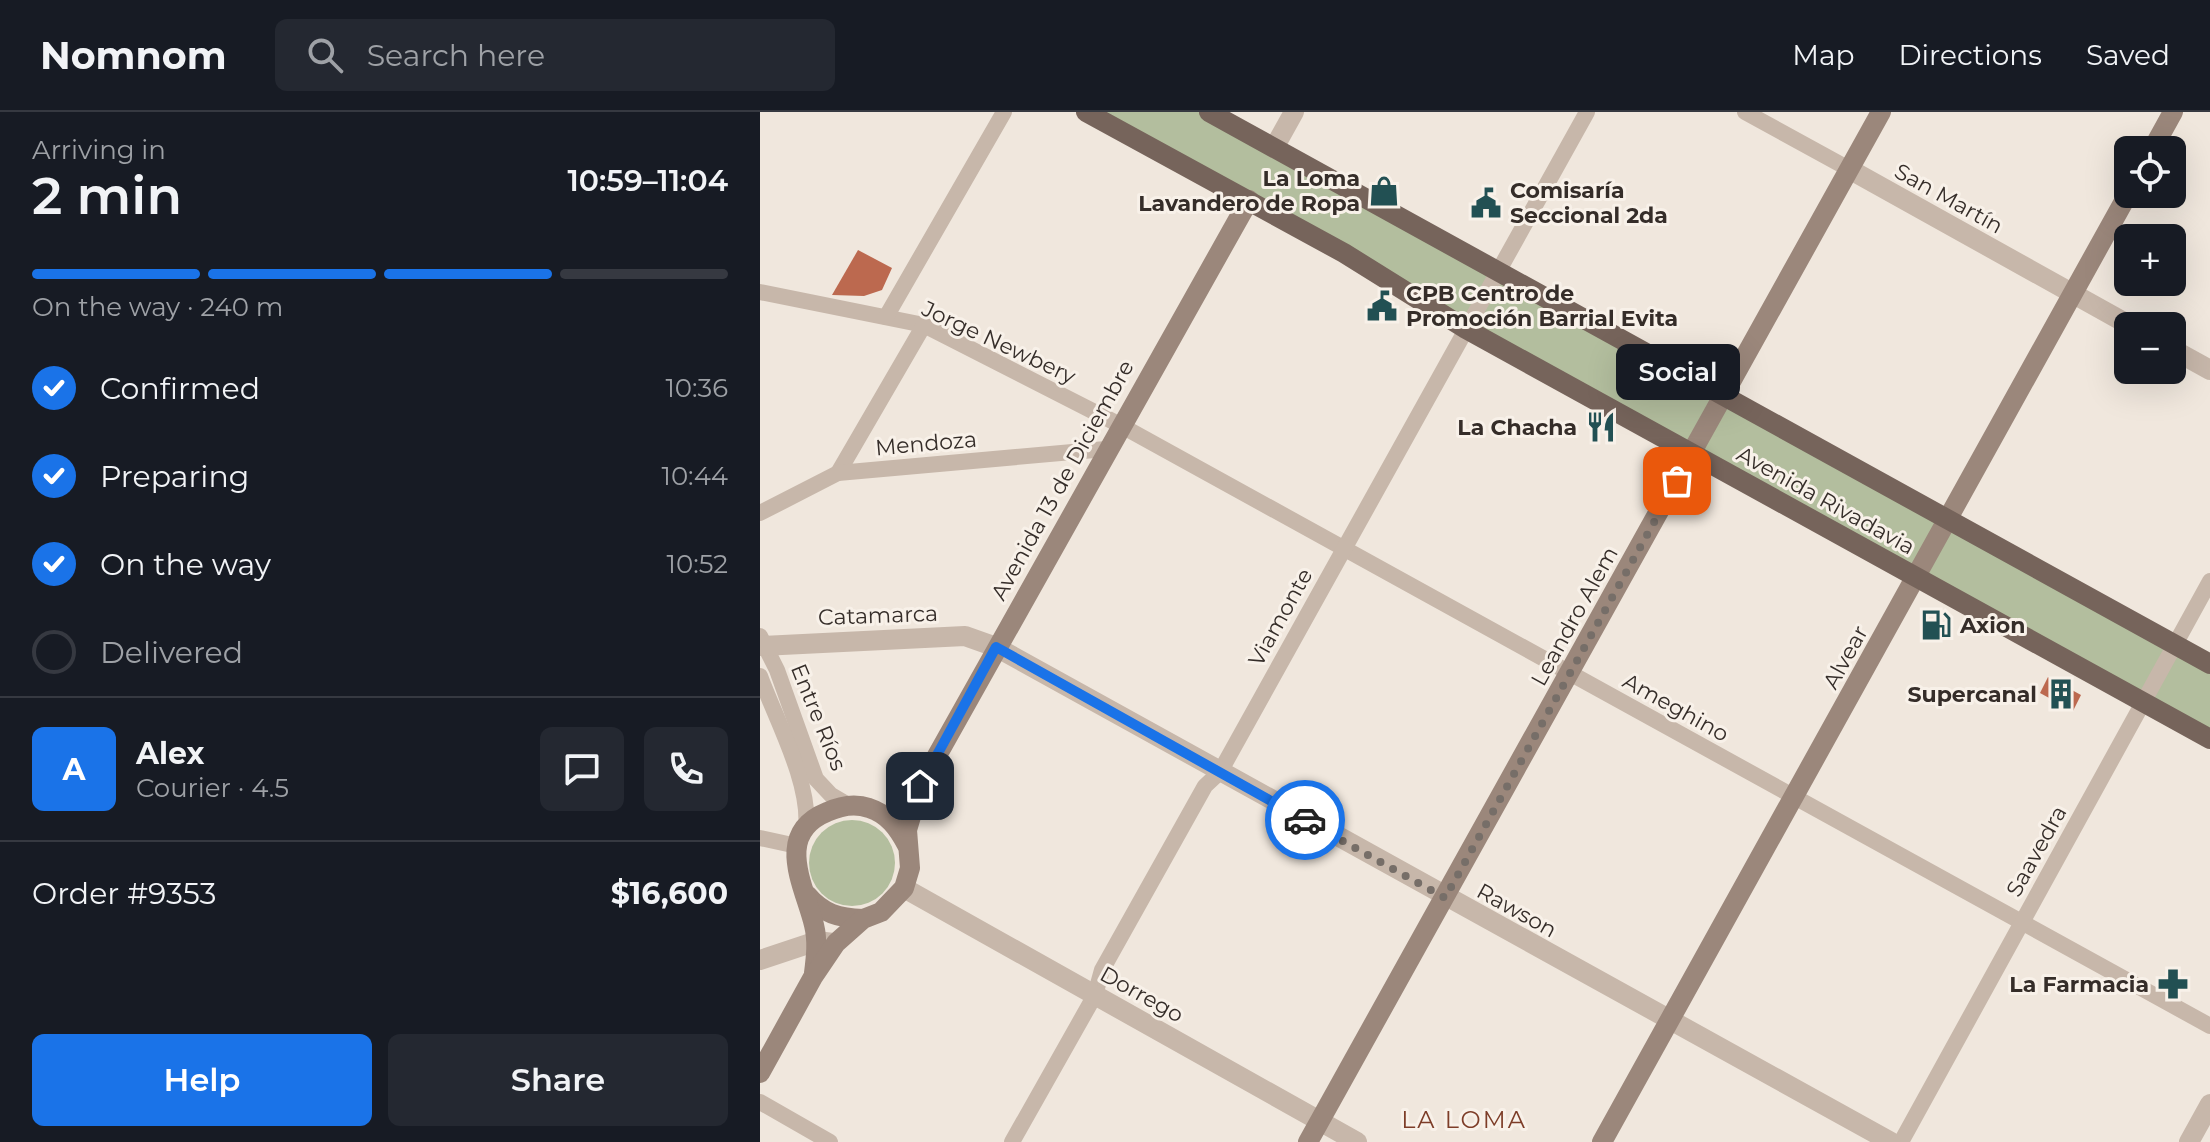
<!DOCTYPE html>
<html lang="en">
<head>
<meta charset="utf-8">
<style>
	body { margin:0; font-family:Montserrat,sans-serif; background:#242831; color:#f1f3f6; height:100vh; display:flex; flex-direction:column; font-size:30px; white-space:nowrap }
	* { box-sizing:border-box; margin:0 }
	p { font-size:26px; color:#9ea1a6 }
	.icon { flex:none; width:44px; height:44px; fill:none; stroke:currentColor; stroke-width:2; stroke-linecap:round; stroke-linejoin:round }
	.map { position:relative; flex:1; overflow:hidden }
	.panel { display:flex; flex-direction:column; background:#171b24; width:760px }
	.panel>* { flex:none }
	.fabs { position:absolute; left:1354px; top:24px; display:grid; gap:16px }
	.fabs a { display:grid; place-items:center; width:72px; height:72px; border-radius:12px; background:#171b24; box-shadow:0 8px 32px #0002; font-size:40px }
	.pin { position:absolute; display:grid; place-items:center; width:68px; height:68px; color:#fff; margin:-34px; border-radius:16px; box-shadow:0 4px 12px #0006 }
	.courier { position:absolute; display:grid; place-items:center; width:80px; height:80px; margin:-40px; border:6px solid #1a73e8; border-radius:50%; background:#fff; color:#222; box-shadow:0 2px 10px #0007 }
	.bubble { position:absolute; height:56px; border-radius:12px; background:#171b24; box-shadow:0 8px 32px #0002; font-size:26px; font-weight:600; line-height:56px; text-align:center }
	.summary em { font-style:normal; font-weight:600 }
	.summary div { display:flex; flex-direction:column-reverse }
	.summary { display:flex; align-items:center; justify-content:space-between; height:136px; padding:0 32px }
	h1 { font-size:52px; font-weight:600; line-height:60px }
	.bar { display:grid; grid-template-columns:repeat(4,1fr); gap:12px 8px; align-content:center; height:96px; padding:0 32px }
	.bar i { height:10px; border-radius:6px; background:#363941 }
	.bar .on { background:#1a73e8 }
	.bar p { grid-column:span 4 }
	.line { display:flex; align-items:center; gap:20px; padding:0 32px; border-top:2px solid #363941 }
	.line div { flex:1 }
	.round { display:grid; place-items:center; flex:none; width:84px; height:84px; border-radius:12px; background:#242831 }
	ol { padding:0 32px; list-style:none }
	li { display:flex; align-items:center; gap:24px; height:88px }
	li p { margin-inline-start:auto }
	li .icon { padding:8px; border-radius:50%; background:#1a73e8; color:#fff; stroke-width:4 }
	li:last-child { color:#9ea1a6 }
	li i { width:44px; height:44px; border:4px solid #363941; border-radius:50% }
	.action { display:flex; gap:16px; margin-top:auto; padding:16px 32px }
	.action a { flex:1; height:92px; border-radius:12px; background:#1a73e8; color:#fff; font-size:32px; font-weight:600; line-height:92px; text-align:center }
	.action a+a { background:#242831; color:#f1f3f6 }
	header { display:flex; align-items:center; gap:48px; box-sizing:border-box; height:112px; padding:0 40px; background:#171b24; border-bottom:2px solid #363941 }
	header strong { font-size:38px }
	nav { display:flex; gap:44px; margin-inline-start:auto; font-size:28px }
	.search { width:560px; height:72px; background:#242831; display:flex; align-items:center; gap:20px; box-sizing:border-box; padding:0 28px; border-radius:12px; color:#9ea1a6; font-size:30px }
	main { display:flex; flex:1; min-height:0 }
	.map>svg:first-child { display:block }
</style>
</head>
<body>
<header>
<strong>Nomnom</strong>
<div class="search"><svg class="icon" aria-label="search" viewBox="0 0 24 24"><circle cx="10" cy="10" r="6"/><path d="M15 15l6 6"/></svg>Search here</div>
<nav><a>Map</a><a>Directions</a><a>Saved</a></nav>
</header>
<main>
<section class="panel">
<div class="summary"><div><h1>2 min</h1><p>Arriving in</p></div><em>10:59–11:04</em></div>
<div class="bar"><i class="on"></i><i class="on"></i><i class="on"></i><i></i><p>On the way · 240 m</p></div>
<ol>
<li><svg class="icon" aria-label="check" viewBox="0 0 24 24"><path d="M5 12l5 5 9-10"/></svg>Confirmed<p>10:36</p></li>
<li><svg class="icon" aria-label="check" viewBox="0 0 24 24"><path d="M5 12l5 5 9-10"/></svg>Preparing<p>10:44</p></li>
<li><svg class="icon" aria-label="check" viewBox="0 0 24 24"><path d="M5 12l5 5 9-10"/></svg>On the way<p>10:52</p></li>
<li><i></i>Delivered</li>
</ol>
<div class="line" style="height:144px"><b class="round" style="background:#1a73e8;color:#fff">A</b><div><b>Alex</b><p>Courier · 4.5</p></div><a class="round"><svg class="icon" aria-label="chat" viewBox="0 0 24 24"><path d="M4 5h16v11H9l-5 4z"/></svg></a><a class="round"><svg class="icon" aria-label="phone" viewBox="0 0 24 24"><path d="M5 4h4l2 5-3 2q2 4 5 5l2-3 5 2v4C11 20 4 13 5 4z"/></svg></a></div>
<div class="line" style="height:104px"><div>Order #9353</div><b>$16,600</b></div>
<div class="action"><a>Help</a><a>Share</a></div>
</section>
<div class="map">
<svg width="1450" height="1030" viewBox="0 0 1450 1030">
	<rect width="100%" height="100%" fill="#f0e7dd"/>
	<!-- green -->
	<g fill="#b3be9e">
		<polygon points="326,0 449,0 1450,552 1450,627"/>
		<circle cx="92" cy="751" r="43"/>
	</g>
	<!-- building -->
	<g fill="#bc694f">
		<polygon points="98,138 132,156 122,178 104,184 72,183"/>
		<polygon points="1288,565 1321,583 1313,599 1280,581"/>
	</g>
	<g fill="none" stroke-linecap="round" stroke-linejoin="round">
		<!-- minor -->
		<g stroke="#c7b7aa" stroke-width="16">
			<polyline points="985,0 1089,57"/>
			<polyline points="0,180 164,213 360,313 1450,914"/>
			<polyline points="126,205 244,0"/>
			<polyline points="78,361 164,213"/>
			<polyline points="0,401 78,361 346,337"/>
			<polyline points="0,524 17,558 56,667 71,683 88,693"/>
			<path d="M0 564C16 608 51 671 46 717"/>
			<polyline points="0,726 37,734"/>
			<polyline points="0,990 70,1030"/>
			<polyline points="252,1030 335,883 342,858 445,674 460,660 827,0"/>
			<polyline points="1141,1030 1450,469"/>
		</g>
		<!-- tertiary -->
		<g stroke="#c7b7aa" stroke-width="20">
			<polyline points="514,36 534,0"/>
			<polyline points="1089,57 1371,214"/>
			<polyline points="1412,237 1450,258"/>
			<polyline points="0,534 205,524 236,535 1131,1030"/>
			<polyline points="144,776 597,1030"/>
			<polyline points="0,848 57,829 73,831"/>
			<polyline points="1429,1030 1450,992"/>
		</g>
		<!-- secondary -->
		<g stroke="#9b877b" stroke-width="20">
			<polyline points="1392,38 1413,0"/>
			<path d="M47 783C63 802 79 806 103 807"/>
			<path d="M54 861C56 845 58 829 54 813 45 775 13 722 67 700 80 694 95 691 109 696 128 702 138 716 147 733"/>
			<polyline points="0,961 53,865 76,831 103,807 121,800 144,776 150,756 147,718 160,674 489,88"/>
			<polyline points="548,1030 1121,0"/>
			<polyline points="842,1030 1368,82"/>
		</g>
		<!-- primary -->
		<g stroke="#76645b" stroke-width="20">
			<polyline points="326,0 584,141 706,217 1450,627"/>
			<polyline points="449,0 1450,552"/>
		</g>
	</g>
	<g fill="none" stroke-linecap="round" stroke-linejoin="round">
		<!-- done -->
		<polyline stroke="#766e68" stroke-width="8" stroke-dasharray="0 14.4" points="545,708 685,786 917,369"/>
		<!-- route -->
		<polyline stroke="#1a73e8" stroke-width="10" points="160,674 236,535 545,708"/>
	</g>
	<!-- icons -->
	<defs>
		<g id="shop-bare" transform="scale(2.4)"><path d="M-5-2.5h2.3a2.7 3.5 0 0 1 5.4 0H5L5.5 6h-11ZM-1.5-2.5h3a1.5 2.3 0 0 0-3 0Z" fill="#225053" stroke="#f8f1e9" stroke-width="2.5" paint-order="stroke"/></g>
		<g id="civic-bare" transform="scale(2.4)"><path d="M-.6-6.5H3V-4.5H.6V-3L4-1V1h2V6H-6V1h2V-1L-.6-3ZM-1.2 2.5V6h2.4V2.5Z" fill="#225053" stroke="#f8f1e9" stroke-width="2.5" paint-order="stroke"/></g>
		<g id="restaurant-bare" transform="scale(2.4)"><path d="M-5-6h1v4h1v-4h1v4h1v-4h1v5L-1.5 .5V6h-2V.5L-5-1ZM5-6V6H3V1.5H1.5Q1.5-4 5-6Z" fill="#225053" stroke="#f8f1e9" stroke-width="2.5" paint-order="stroke"/></g>
		<g id="fuel-bare" transform="scale(2.4)"><path d="M-5.5-6h7V0h2V4h1.3V-2.5L3-4.5l.8-.8L6-3V5H2.5V1h-1V6h-7ZM-4.2-4.7v3.2H.2V-4.7Z" fill="#225053" stroke="#f8f1e9" stroke-width="2.5" paint-order="stroke"/></g>
		<g id="building-bare" transform="scale(2.4)"><path d="M-4-6H4V6H1V3H-1V6H-4ZM-2.5-4.3h1.7v1.8h-1.7ZM.8-4.3h1.7v1.8H.8ZM-2.5-1h1.7V.8h-1.7ZM.8-1h1.7V.8H.8Z" fill="#225053" stroke="#f8f1e9" stroke-width="2.5" paint-order="stroke"/></g>
		<g id="pharmacy-bare" transform="scale(2.4)"><path d="M-2-6h4v4h4v4h-4v4h-4v-4h-4v-4h4Z" fill="#225053" stroke="#f8f1e9" stroke-width="2.5" paint-order="stroke"/></g>
	</defs>
	<g fill-rule="evenodd">
		<use href="#shop-bare" x="624" y="79"/>
		<use href="#civic-bare" x="726" y="91"/>
		<use href="#civic-bare" x="622" y="194"/>
		<use href="#restaurant-bare" x="841" y="315"/>
		<use href="#fuel-bare" x="1176" y="513"/>
		<use href="#building-bare" x="1301" y="582"/>
		<use href="#pharmacy-bare" x="1413" y="872"/>
	</g>
	<g text-anchor="middle" stroke-width="6" stroke-linejoin="round" paint-order="stroke">
		<!-- poi labels -->
		<g font-size="22" font-weight="bold" fill="#352d29" stroke="#f8f1e9" text-anchor="end">
			<text x="600" y="74">La Loma<tspan x="600" dy="25">Lavandero de Ropa</tspan></text>
			<text x="750" y="86" text-anchor="start">Comisaría<tspan x="750" dy="25">Seccional 2da</tspan></text>
			<text x="646" y="189" text-anchor="start">CPB Centro de<tspan x="646" dy="25">Promoción Barrial Evita</tspan></text>
			<text x="817" y="323">La Chacha</text>
			<text x="1200" y="521" text-anchor="start">Axion</text>
			<text x="1277" y="590">Supercanal</text>
			<text x="1389" y="880">La Farmacia</text>
		</g>
		<!-- street labels -->
		<g font-size="22" fill="#352d29" stroke="#f8f1e9">
			<text transform="translate(1189 86) rotate(29)" y="8">San Martín</text>
			<text transform="translate(239 230) rotate(25)" y="8">Jorge Newbery</text>
			<text transform="translate(166 331) rotate(-5)" y="8">Mendoza</text>
			<text transform="translate(302 368) rotate(-61)" y="8">Avenida 13 de Diciembre</text>
			<text transform="translate(1066 388) rotate(29)" y="8">Avenida Rivadavia</text>
			<text transform="translate(118 503) rotate(-2)" y="8">Catamarca</text>
			<text transform="translate(814 504) rotate(-61)" y="8">Leandro Alem</text>
			<text transform="translate(520 505) rotate(-61)" y="8">Viamonte</text>
			<text transform="translate(1085 545) rotate(-61)" y="8">Alvear</text>
			<text transform="translate(916 595) rotate(29)" y="8">Ameghino</text>
			<text transform="translate(59 605) rotate(68)" y="8">Entre Ríos</text>
			<text transform="translate(1276 739) rotate(-61)" y="8">Saavedra</text>
			<text transform="translate(757 798) rotate(29)" y="8">Rawson</text>
			<text transform="translate(382 882) rotate(29)" y="8">Dorrego</text>
		</g>
		<!-- neighbourhood labels -->
		<g font-size="24" letter-spacing="2" fill="#7d3d28" stroke="#f8f1e9">
			<text x="704" y="1016">LA LOMA</text>
		</g>
	</g>
</svg>
<div class="fabs">
<a><svg class="icon" aria-label="locate" viewBox="0 0 24 24"><circle cx="12" cy="12" r="6"/><path d="M12 2v4M12 18v4M2 12h4M18 12h4"/></svg></a>
<a>+</a>
<a>−</a>
</div>
<div class="pin" style="left:917px;top:369px;background:#ea580c"><svg class="icon" aria-label="bag" viewBox="0 0 24 24"><path d="M5 8h14l-1 12H6zM9 8a3 3 0 0 1 6 0"/></svg></div>
<div class="pin" style="left:160px;top:674px;background:#1f2937"><svg class="icon" aria-label="home" viewBox="0 0 24 24"><path d="M3 11l9-7 9 7M6 9v11h12V9"/></svg></div>
<div class="courier" style="left:545px;top:708px"><svg class="icon" aria-label="car" viewBox="0 0 24 24"><path d="M5 17H2v-5l4-1 3-4h7l3 4 3 1v5h-3M9 17h6M6 11h13"/><circle cx="7" cy="17" r="2"/><circle cx="17" cy="17" r="2"/></svg></div>
<div class="bubble" style="left:856px;top:232px;width:124px">Social</div>
</div>
</main>
</body>
</html>
